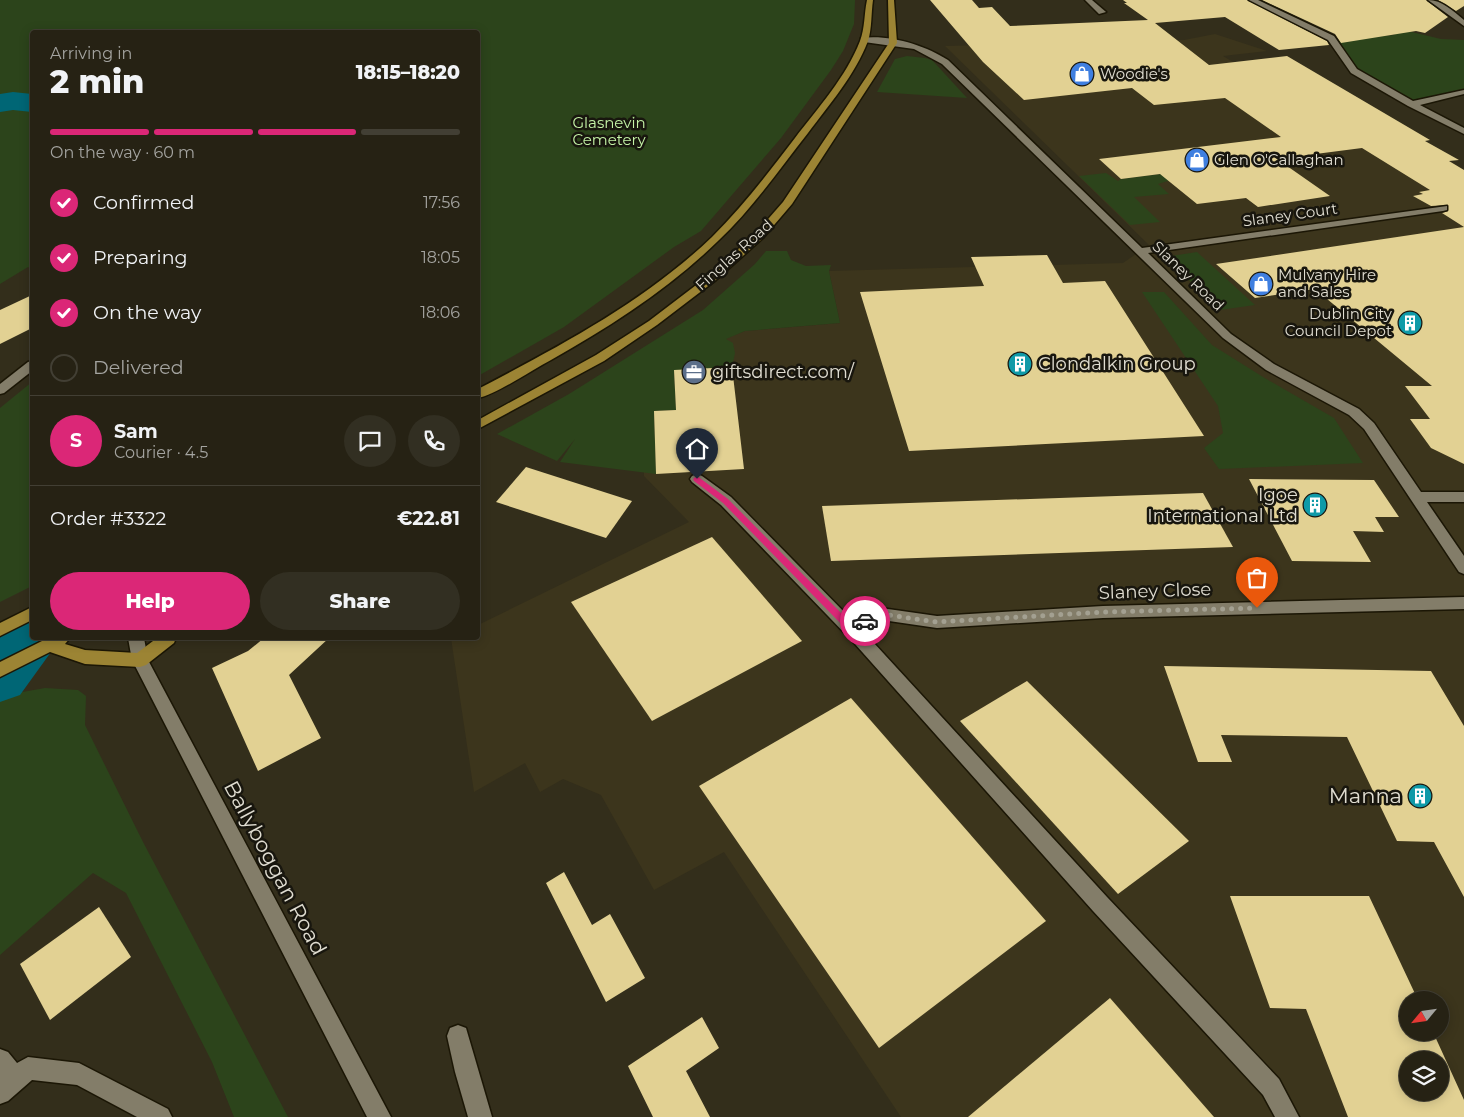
<!DOCTYPE html>
<html lang="en">
<head>
<meta charset="utf-8">
<style>
	body { margin:0; font-family:Montserrat,sans-serif; background:#322f22; color:#f1f3f6; height:100vh; display:flex; flex-direction:column; font-size:19px; white-space:nowrap }
	* { box-sizing:border-box; margin:0 }
	p { font-size:16px; color:#a4a4a0 }
	.icon { flex:none; width:28px; height:28px; fill:none; stroke:currentColor; stroke-width:2; stroke-linecap:round; stroke-linejoin:round }
	.map { position:relative; flex:1; overflow:hidden }
	.sheet { position:absolute; left:30px; top:30px; width:450px; height:610px; display:flex; flex-direction:column; background:#262214; border-radius:5px; box-shadow:0 2px 12px #0003,0 0 0 1px #423f34 }
	.sheet>* { flex:none }
	.needle { width:32px; rotate:241deg }
	.fabs { position:absolute; left:1399px; top:991px; display:grid; gap:10px }
	.fabs a { display:grid; place-items:center; width:50px; height:50px; border-radius:50%; background:#262214; box-shadow:0 2px 12px #0003,0 0 0 1px #423f34; font-size:25px }
	.pin { position:absolute; display:grid; place-items:center; width:42px; height:42px; color:#fff; margin:-51px -21px; border-radius:50% 50% 50% 0; rotate:-45deg; box-shadow:0 0 5px #0007 }
	.pin .icon { rotate:45deg }
	.courier { position:absolute; display:grid; place-items:center; width:50px; height:50px; margin:-25px; border:4px solid #db2777; border-radius:50%; background:#fff; color:#222; box-shadow:0 1px 6px #0007 }
	.headline em { font-style:normal; font-weight:800 }
	.headline div { display:flex; flex-direction:column-reverse }
	.headline { display:flex; align-items:center; justify-content:space-between; height:85px; padding:0 20px }
	h1 { font-size:32px; font-weight:800; line-height:38px }
	.bar { display:grid; grid-template-columns:repeat(4,1fr); gap:8px 5px; align-content:center; height:60px; padding:0 20px }
	.bar i { height:6px; border-radius:4px; background:#423f34 }
	.bar .on { background:#db2777 }
	.bar p { grid-column:span 4 }
	.line { display:flex; align-items:center; gap:12px; padding:0 20px; border-top:1px solid #423f34 }
	.line div { flex:1 }
	.round { display:grid; place-items:center; flex:none; width:52px; height:52px; border-radius:26px; background:#322f22 }
	ol { padding:0 20px; list-style:none }
	li { display:flex; align-items:center; gap:15px; height:55px }
	li p { margin-inline-start:auto }
	li .icon { padding:5px; border-radius:50%; background:#db2777; color:#fff; stroke-width:4 }
	li:last-child { color:#a4a4a0 }
	li i { width:28px; height:28px; border:2px solid #423f34; border-radius:50% }
	.button { display:flex; gap:10px; margin-top:auto; padding:10px 20px }
	.button a { flex:1; height:58px; border-radius:30px; background:#db2777; color:#fff; font-size:20px; font-weight:800; line-height:58px; text-align:center }
	.button a+a { background:#322f22; color:#f1f3f6 }
	.map>svg:first-child { display:block }
</style>
</head>
<body>
<div class="map">
<svg width="1464" height="1117" viewBox="0 0 1464 1117">
	<rect width="100%" height="100%" fill="#332e1b"/>
	<!-- built -->
	<path fill="#3c351c" fill-rule="evenodd" d="M1215 34 1267 51 1223 56 1295 99 1464 207V1117H901L724 852 654 890 601 795 563 779 540 792 525 763 474 792 451 638H478V625L689 522 644 476 642 401 669 359 745 331 840 323 829 271 1123 263 1149 245 945 46 1184 40ZM1408 1000H1440V1032H1408ZM1408 1060H1440V1092H1408Z"/>
	<!-- green -->
	<g fill="#2c441b">
		<polygon points="0,0 855,0 854,24 843,51 831,70 781,138 701,231 674,247 564,327 478,376 478,32 32,32 32,270 28,267 0,284"/>
		<polygon points="1399,29 1441,39 1464,40 1464,92 1411,104 1354,71 1333,41 1394,35"/>
		<polygon points="907,56 925,58 932,60 967,98 877,92 895,59"/>
		<polygon points="1209,168 1158,184 1169,194 1134,197 1160,222 1130,225 1079,176 1106,173 1118,181 1121,179"/>
		<polygon points="766,251 787,251 791,260 806,266 831,265 829,271 840,323 745,331 726,339 733,343 735,353 732,367 674,371 676,410 654,411 656,474 560,462 575,439 557,461 497,434 569,394 703,310 755,264"/>
		<polygon points="1197,252 1255,305 1220,310 1165,257"/>
		<polygon points="1142,292 1164,292 1212,345 1263,377 1334,418 1363,463 1219,469 1204,448 1223,433 1218,406"/>
		<polygon points="32,382 32,586 0,602 0,408"/>
		<polygon points="45,688 78,690 86,696 85,725 143,842 288,1117 234,1117 212,1062 126,893 93,873 0,955 0,696"/>
	</g>
	<g fill="none" stroke-linecap="round" stroke-linejoin="round">
		<!-- river -->
		<g fill="#006675" fill-rule="evenodd">
			<polygon points="13,92 32,94 32,112 13,110 0,112 0,94"/>
			<polygon points="32,614 32,638 59,638 51,652 20,695 0,702 0,636 13,620"/>
		</g>
	</g>
	<!-- building -->
	<g fill="#e2d193" fill-rule="evenodd">
		<polygon points="930,0 972,0 979,8 992,7 1010,26 1148,20 1124,3 1127,3 1123,0 1247,0 1327,41 1329,45 1279,50 1225,17 1155,23 1209,65 1287,56 1430,140 1425,141 1459,160 1449,161 1464,170 1464,227 1442,213 1448,211 1448,205 1431,206 1413,196 1423,194 1419,192 1430,190 1362,148 1277,159 1330,196 1258,207 1246,198 1197,204 1160,174 1121,179 1099,159 1281,137 1225,98 1154,105 1132,88 1024,100 983,62"/>
		<polygon points="1262,0 1426,0 1448,17 1425,33 1416,31 1341,43 1335,34"/>
		<polygon points="1438,0 1464,0 1464,6 1456,11"/>
		<polygon points="1464,227 1464,464 1431,448 1410,419 1430,419 1405,386 1432,386 1315,289 1255,298 1216,264"/>
		<polygon points="1047,255 1063,283 1105,281 1204,436 909,451 860,292 984,286 971,257"/>
		<polygon points="32,295 32,328 0,344 0,310"/>
		<polygon points="732,367 744,469 656,474 654,411 676,410 674,370"/>
		<polygon points="526,467 632,501 606,538 496,502"/>
		<polygon points="1249,479 1374,480 1399,517 1375,517 1384,532 1353,531 1371,562 1292,561"/>
		<polygon points="1203,493 1233,547 831,561 822,506"/>
		<polygon points="712,537 802,641 652,721 571,602"/>
		<polygon points="264,638 329,638 289,675 321,738 258,771 212,668 248,651"/>
		<polygon points="1164,666 1431,671 1464,726 1464,897 1434,842 1397,841 1347,737 1221,735 1232,762 1198,762"/>
		<polygon points="1027,681 1189,841 1118,894 960,721"/>
		<polygon points="851,698 1046,921 879,1048 699,786"/>
		<polygon points="564,872 592,925 610,914 645,978 606,1002 546,883"/>
		<path d="M1230 896H1369L1418 1000H1408V1032H1433L1464 1100V1117H1348L1306 1009 1270 1008ZM1408 1060H1440V1092H1408Z"/>
		<polygon points="99,907 131,957 50,1020 20,964"/>
		<polygon points="1110,998 1214,1117 968,1117"/>
		<polygon points="702,1017 719,1048 686,1071 710,1117 653,1117 628,1066"/>
	</g>
	<g fill="none" stroke-linecap="round" stroke-linejoin="round">
		<!-- minor casing -->
		<g stroke="#1b1605" stroke-width="3">
			<g id="minor">
				<polygon points="1085,0 1092,0 1106,12 1099,14"/>
				<polygon points="1249,0 1258,0 1334,36 1357,69 1413,101 1464,90 1464,94 1420,105 1464,128 1464,134 1408,106 1351,73 1328,40"/>
				<path d="M1428 0C1442 0 1453 11 1464 20V26Z"/>
				<path d="M861 38C889 34 925 45 948 60L1142 248 1447 206V210L1443 211 1148 253 1231 334 1274 364 1359 409 1374 423 1421 492H1464V502H1427L1464 556V574L1459 572 1364 429 1349 415 1266 370 1223 338 942 64 914 49 864 42H861Z"/>
				<polygon points="32,361 32,371 4,393 0,394 0,384 28,362"/>
				<polygon points="697,474 702,476 731,497 852,620 881,608 937,616 1103,606 1464,597 1464,609 1103,618 937,628 882,620 862,630 1107,897 1279,1079 1299,1117 1275,1117 1263,1095 1093,911 855,644 721,505 692,482 690,479 692,476"/>
				<polygon points="128,638 144,638 148,660 391,1117 367,1117 132,660"/>
				<polygon points="458,1025 466,1028 492,1117 468,1117 455,1072 447,1036 450,1028"/>
				<polygon points="0,1049 8,1052 17,1063 28,1057 79,1063 168,1109 172,1117 137,1117 77,1085 32,1080 8,1101 0,1104"/>
			</g>
		</g>
		<!-- major casing -->
		<g stroke="#1b1605" stroke-width="3">
			<g id="major">
				<path d="M867 0H873C871 14 872 28 868 41 855 75 829 105 808 133 779 170 752 209 718 241 669 289 611 326 551 360 534 369 495 395 478 398V389C560 346 644 302 712 237 742 207 769 172 795 138 818 108 846 77 860 41 865 28 864 14 867 0Z"/>
				<polygon points="888,0 894,0 897,43 792,204 763,238 716,280 657,325 604,361 478,429 478,420 596,355 649,321 708,276 755,234 783,202 889,43"/>
				<polygon points="32,607 32,620 0,636 0,623"/>
				<polygon points="48,638 70,638 65,644 85,650 137,653 157,638 176,638 174,643 146,665 140,667 85,664 50,652 0,677 0,662"/>
			</g>
		</g>
		<!-- minor -->
		<use href="#minor" fill="#837d69" fill-rule="evenodd"/>
		<!-- major -->
		<use href="#major" fill="#9c8434" fill-rule="evenodd"/>
	</g>
	<!-- route -->
	<polygon fill="#db2777" points="697,476 728,499 851,623 865,618 868,619 868,623 850,631 847,630 723,503 694,481 693,479"/>
	<g fill="none" stroke-linecap="round" stroke-linejoin="round">
		<!-- done -->
		<polyline stroke="#a3a091" stroke-width="5" stroke-dasharray="0 9" points="865,621 881,614 937,622 1103,612 1257,608"/>
	</g>
	<!-- icons -->
	<defs>
		<g id="shop-disc" transform="scale(1.25)"><circle r="9.5" fill="#3f7fe0" stroke="#18160e"/><path d="M-5-2.5h2.3a2.7 3.5 0 0 1 5.4 0H5L5.5 6h-11ZM-1.5-2.5h3a1.5 2.3 0 0 0-3 0Z" fill="#fff"/></g>
		<g id="building-disc" transform="scale(1.25)"><circle r="9.5" fill="#0f9aa8" stroke="#18160e"/><path d="M-4-6H4V6H1V3H-1V6H-4ZM-2.5-4.3h1.7v1.8h-1.7ZM.8-4.3h1.7v1.8H.8ZM-2.5-1h1.7V.8h-1.7ZM.8-1h1.7V.8H.8Z" fill="#fff"/></g>
		<g id="office-disc" transform="scale(1.25)"><circle r="9.5" fill="#5c6f8a" stroke="#18160e"/><path d="M-6-3h4V-5.5h4V-3h4V5H-6ZM-1-4.5V-3h2v-1.5ZM-6 0V1H6V0Z" fill="#fff"/></g>
	</defs>
	<g fill-rule="evenodd">
		<use href="#shop-disc" x="1082" y="74"/>
		<use href="#shop-disc" x="1197" y="160"/>
		<use href="#shop-disc" x="1261" y="284"/>
		<use href="#building-disc" x="1410" y="323"/>
		<use href="#building-disc" x="1020" y="364"/>
		<use href="#office-disc" x="694" y="372"/>
		<use href="#building-disc" x="1315" y="505"/>
		<use href="#building-disc" x="1420" y="796"/>
	</g>
	<g text-anchor="middle" stroke-width="5" stroke-linejoin="round" paint-order="stroke">
		<!-- far-poi labels -->
		<g font-size="15" fill="#e0ddd1" stroke="#18160e" text-anchor="start">
			<text x="1100" y="79">Woodie's</text>
			<text x="1214" y="165">Glen O'Callaghan</text>
			<text x="1278" y="280">Mulvany Hire<tspan x="1278" dy="17">and Sales</tspan></text>
			<text x="1392" y="319" text-anchor="end">Dublin City<tspan x="1392" dy="17">Council Depot</tspan></text>
		</g>
		<!-- far-park labels -->
		<g font-size="15" fill="#c5f4a7" stroke="#18160e">
			<text x="609" y="128">Glasnevin<tspan x="609" dy="17">Cemetery</tspan></text>
		</g>
		<!-- far-street labels -->
		<g font-size="15" fill="#e0ddd1" stroke="#18160e">
			<text transform="translate(1290 215) rotate(-8)" y="5">Slaney Court</text>
			<text transform="translate(734 255) rotate(-42)" y="5">Finglas Road</text>
			<text transform="translate(1188 276) rotate(44)" y="5">Slaney Road</text>
		</g>
		<!-- poi labels -->
		<g font-size="18" fill="#e0ddd1" stroke="#18160e" text-anchor="start">
			<text x="1038" y="370">Clondalkin Group</text>
			<text x="712" y="378">giftsdirect.com/</text>
			<text x="1298" y="501" text-anchor="end">Igoe<tspan x="1298" dy="21">International Ltd</tspan></text>
		</g>
		<!-- street labels -->
		<g font-size="18" fill="#e0ddd1" stroke="#18160e">
			<text transform="translate(1155 591) rotate(-2)" y="6">Slaney Close</text>
		</g>
		<!-- near-poi labels -->
		<g font-size="21" fill="#e0ddd1" stroke="#18160e" text-anchor="end">
			<text x="1402" y="803">Manna</text>
		</g>
		<!-- near-street labels -->
		<g font-size="21" fill="#e0ddd1" stroke="#18160e">
			<text transform="translate(275 868) rotate(62)" y="7">Ballyboggan Road</text>
		</g>
	</g>
</svg>
<div class="fabs">
<a><svg class="needle" viewBox="-14 -14 28 28"><path d="M0-13l5 13h-10z" fill="#e53935"/><path d="M0 13l5-13h-10z" fill="#a4a4a0"/></svg></a>
<a><svg class="icon" aria-label="layers" viewBox="0 0 24 24"><path d="M12 4l9 5-9 5-9-5zM3 14l9 5 9-5"/></svg></a>
</div>
<div class="pin" style="left:1257px;top:608px;background:#ea580c"><svg class="icon" aria-label="bag" viewBox="0 0 24 24"><path d="M5 8h14l-1 12H6zM9 8a3 3 0 0 1 6 0"/></svg></div>
<div class="pin" style="left:697px;top:479px;background:#1f2937"><svg class="icon" aria-label="home" viewBox="0 0 24 24"><path d="M3 11l9-7 9 7M6 9v11h12V9"/></svg></div>
<div class="courier" style="left:865px;top:621px"><svg class="icon" aria-label="car" viewBox="0 0 24 24"><path d="M5 17H2v-5l4-1 3-4h7l3 4 3 1v5h-3M9 17h6M6 11h13"/><circle cx="7" cy="17" r="2"/><circle cx="17" cy="17" r="2"/></svg></div>
<section class="sheet">
<div class="headline"><div><h1>2 min</h1><p>Arriving in</p></div><em>18:15–18:20</em></div>
<div class="bar"><i class="on"></i><i class="on"></i><i class="on"></i><i></i><p>On the way · 60 m</p></div>
<ol>
<li><svg class="icon" aria-label="check" viewBox="0 0 24 24"><path d="M5 12l5 5 9-10"/></svg>Confirmed<p>17:56</p></li>
<li><svg class="icon" aria-label="check" viewBox="0 0 24 24"><path d="M5 12l5 5 9-10"/></svg>Preparing<p>18:05</p></li>
<li><svg class="icon" aria-label="check" viewBox="0 0 24 24"><path d="M5 12l5 5 9-10"/></svg>On the way<p>18:06</p></li>
<li><i></i>Delivered</li>
</ol>
<div class="line" style="height:90px"><b class="round" style="background:#db2777;color:#fff">S</b><div><b>Sam</b><p>Courier · 4.5</p></div><a class="round"><svg class="icon" aria-label="chat" viewBox="0 0 24 24"><path d="M4 5h16v11H9l-5 4z"/></svg></a><a class="round"><svg class="icon" aria-label="phone" viewBox="0 0 24 24"><path d="M5 4h4l2 5-3 2q2 4 5 5l2-3 5 2v4C11 20 4 13 5 4z"/></svg></a></div>
<div class="line" style="height:65px"><div>Order #3322</div><b>€22.81</b></div>
<div class="button"><a>Help</a><a>Share</a></div>
</section>
</div>
</body>
</html>
